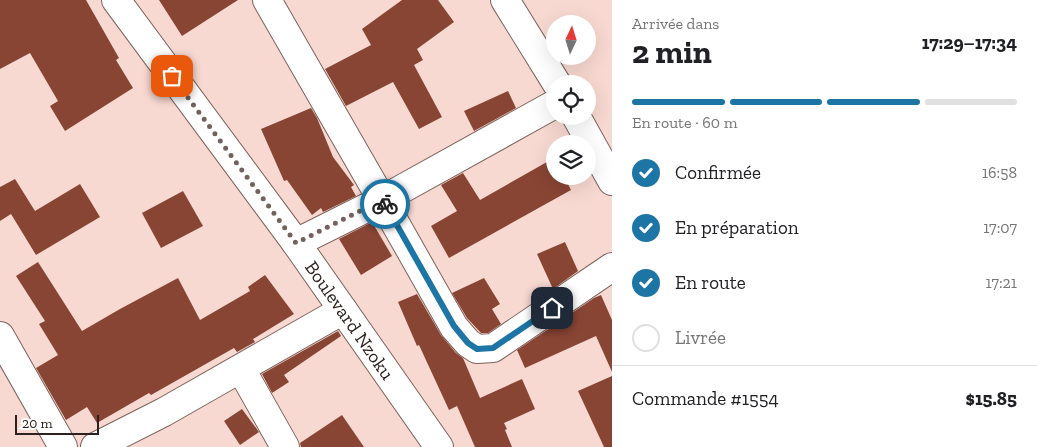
<!DOCTYPE html>
<html lang="fr">
<head>
<meta charset="utf-8">
<style>
	body { margin:0; font-family:"Zilla Slab",serif; background:#f2f2f2; color:#202124; height:100vh; display:flex; flex-direction:column; font-size:19px; white-space:nowrap }
	* { box-sizing:border-box; margin:0 }
	p { font-size:16px; color:#757577 }
	.icon { flex:none; width:28px; height:28px; fill:none; stroke:currentColor; stroke-width:2; stroke-linecap:round; stroke-linejoin:round }
	.map { position:relative; flex:1; overflow:hidden }
	.drawer { display:flex; flex-direction:column; background:#fff; width:425px }
	.drawer>* { flex:none }
	.needle { width:32px; rotate:4deg }
	.controls { position:absolute; left:546px; top:15px; display:grid; gap:10px }
	.controls a { display:grid; place-items:center; width:50px; height:50px; border-radius:50%; background:#fff; box-shadow:0 5px 20px #0002; font-size:25px }
	.scale { position:absolute; left:15px; bottom:12px; width:84px; box-sizing:border-box; padding-left:5px; border:2px solid #2c211e; border-top:0; font-size:14px; line-height:18px; white-space:nowrap; color:#2c211e; -webkit-text-stroke:4px #fff; paint-order:stroke }
	.pin { position:absolute; display:grid; place-items:center; width:42px; height:42px; color:#fff; margin:-21px; border-radius:10px; box-shadow:0 2px 8px #0006 }
	.courier { position:absolute; display:grid; place-items:center; width:50px; height:50px; margin:-25px; border:4px solid #1c75a4; border-radius:50%; background:#fff; color:#222; box-shadow:0 1px 6px #0007 }
	.headline em { font-style:normal; font-weight:700 }
	.headline div { display:flex; flex-direction:column-reverse }
	.headline { display:flex; align-items:center; justify-content:space-between; height:85px; padding:0 20px }
	h1 { font-size:32px; font-weight:700; line-height:38px }
	.bar { display:grid; grid-template-columns:repeat(4,1fr); gap:8px 5px; align-content:center; height:60px; padding:0 20px }
	.bar i { height:6px; border-radius:4px; background:#e0e0e0 }
	.bar .on { background:#1c75a4 }
	.bar p { grid-column:span 4 }
	.line { display:flex; align-items:center; gap:12px; padding:0 20px; border-top:1px solid #e0e0e0 }
	.line div { flex:1 }
	ol { padding:0 20px; list-style:none }
	li { display:flex; align-items:center; gap:15px; height:55px }
	li p { margin-inline-start:auto }
	li .icon { padding:5px; border-radius:50%; background:#1c75a4; color:#fff; stroke-width:4 }
	li:last-child { color:#757577 }
	li i { width:28px; height:28px; border:2px solid #e0e0e0; border-radius:50% }
	main { display:flex; flex:1; min-height:0 }
	.map>svg:first-child { display:block }
</style>
</head>
<body>
<main>
<div class="map">
<svg width="612" height="447" viewBox="0 0 612 447">
	<rect width="100%" height="100%" fill="#f8d9d1"/>
	<!-- building -->
	<g fill="#894534">
		<polygon points="0,0 86,0 119,58 116,60 133,88 65,131 50,106 58,101 30,53 0,69"/>
		<polygon points="159,0 238,0 182,36"/>
		<polygon points="402,0 438,0 454,22 417,49 423,60 414,65 442,117 419,129 393,82 346,106 325,69 371,45 362,29"/>
		<polygon points="508,91 516,108 474,131 464,111"/>
		<polygon points="311,108 317,118 333,157 354,185 351,187 356,196 323,212 321,208 312,215 287,180 284,181 261,129"/>
		<polygon points="554,158 555,161 555,176 564,176 571,190 449,258 431,226 457,211 441,185 463,173 480,200"/>
		<polygon points="15,179 35,211 80,184 100,217 36,255 11,214 0,221 0,187"/>
		<polygon points="183,191 203,226 161,248 142,213"/>
		<polygon points="372,222 392,256 361,275 339,239"/>
		<polygon points="565,242 578,271 553,289 537,254"/>
		<polygon points="38,262 82,331 120,309 178,278 200,320 250,291 248,287 265,275 294,314 253,339 255,342 237,352 234,348 151,395 149,393 97,423 87,407 66,420 36,368 58,355 39,324 45,321 16,276"/>
		<polygon points="484,278 500,304 492,309 501,324 488,333 481,333 467,318 452,293"/>
		<polygon points="417,294 441,335 456,353 463,358 480,398 522,379 535,409 504,423 507,429 505,430 512,447 475,447 457,406 449,410 419,345 417,346 398,302"/>
		<polygon points="601,295 612,320 612,372 596,336 525,368 517,350 559,322 566,319 566,317 594,298"/>
		<polygon points="338,331 341,336 284,375 289,382 272,393 262,374"/>
		<polygon points="612,376 612,447 604,447 578,391"/>
		<polygon points="242,409 259,432 240,445 224,421"/>
		<polygon points="342,415 364,447 301,447 300,443"/>
	</g>
	<g fill="none" stroke-linecap="round" stroke-linejoin="round">
		<!-- minor casing -->
		<g stroke="#7d635c" stroke-width="30">
			<g id="minor">
				<polyline points="116,0 296,243 439,447"/>
				<polyline points="267,0 382,200 296,243"/>
				<polyline points="505,0 557,84"/>
				<polyline points="555,104 382,200 454,327 468,343 477,349 493,348 612,267"/>
				<polyline points="576,116 612,181"/>
				<polyline points="0,336 63,447"/>
				<polyline points="241,369 285,447"/>
				<polyline points="95,447 164,412 343,310"/>
			</g>
		</g>
		<!-- minor -->
		<use href="#minor" stroke="#fff" stroke-width="28"/>
	</g>
	<g fill="none" stroke-linecap="round" stroke-linejoin="round">
		<!-- done -->
		<polyline stroke="#73615d" stroke-width="5" stroke-dasharray="0 9" points="172,76 296,243 382,200 385,204"/>
		<!-- route -->
		<polyline stroke="#1c75a4" stroke-width="6" points="385,204 454,326 468,343 477,349 493,348 552,308"/>
	</g>
	<g text-anchor="middle" stroke-width="5" stroke-linejoin="round" paint-order="stroke">
		<!-- street labels -->
		<g font-size="19" fill="#2c211e" stroke="#fff">
			<text transform="translate(350 320) rotate(55)" y="7">Boulevard Nzoku</text>
		</g>
	</g>
</svg>
<div class="controls">
<a><svg class="needle" viewBox="-14 -14 28 28"><path d="M0-13l5 13h-10z" fill="#e53935"/><path d="M0 13l5-13h-10z" fill="#757577"/></svg></a>
<a><svg class="icon" aria-label="locate" viewBox="0 0 24 24"><circle cx="12" cy="12" r="6"/><path d="M12 2v4M12 18v4M2 12h4M18 12h4"/></svg></a>
<a><svg class="icon" aria-label="layers" viewBox="0 0 24 24"><path d="M12 4l9 5-9 5-9-5zM3 14l9 5 9-5"/></svg></a>
</div>
<div class="scale">20 m</div>
<div class="pin" style="left:172px;top:76px;background:#ea580c"><svg class="icon" aria-label="bag" viewBox="0 0 24 24"><path d="M5 8h14l-1 12H6zM9 8a3 3 0 0 1 6 0"/></svg></div>
<div class="pin" style="left:552px;top:308px;background:#1f2937"><svg class="icon" aria-label="home" viewBox="0 0 24 24"><path d="M3 11l9-7 9 7M6 9v11h12V9"/></svg></div>
<div class="courier" style="left:385px;top:204px"><svg class="icon" aria-label="bike" viewBox="0 0 24 24"><circle cx="6" cy="16" r="4"/><circle cx="18" cy="16" r="4"/><path d="M6 16l4-8h5l3 8M10 8l3 8H6M13 5h3"/></svg></div>
</div>
<section class="drawer">
<div class="headline"><div><h1>2 min</h1><p>Arrivée dans</p></div><em>17:29–17:34</em></div>
<div class="bar"><i class="on"></i><i class="on"></i><i class="on"></i><i></i><p>En route · 60 m</p></div>
<ol>
<li><svg class="icon" aria-label="check" viewBox="0 0 24 24"><path d="M5 12l5 5 9-10"/></svg>Confirmée<p>16:58</p></li>
<li><svg class="icon" aria-label="check" viewBox="0 0 24 24"><path d="M5 12l5 5 9-10"/></svg>En préparation<p>17:07</p></li>
<li><svg class="icon" aria-label="check" viewBox="0 0 24 24"><path d="M5 12l5 5 9-10"/></svg>En route<p>17:21</p></li>
<li><i></i>Livrée</li>
</ol>
<div class="line" style="height:65px"><div>Commande #1554</div><b>$15.85</b></div>
</section>
</main>
</body>
</html>
